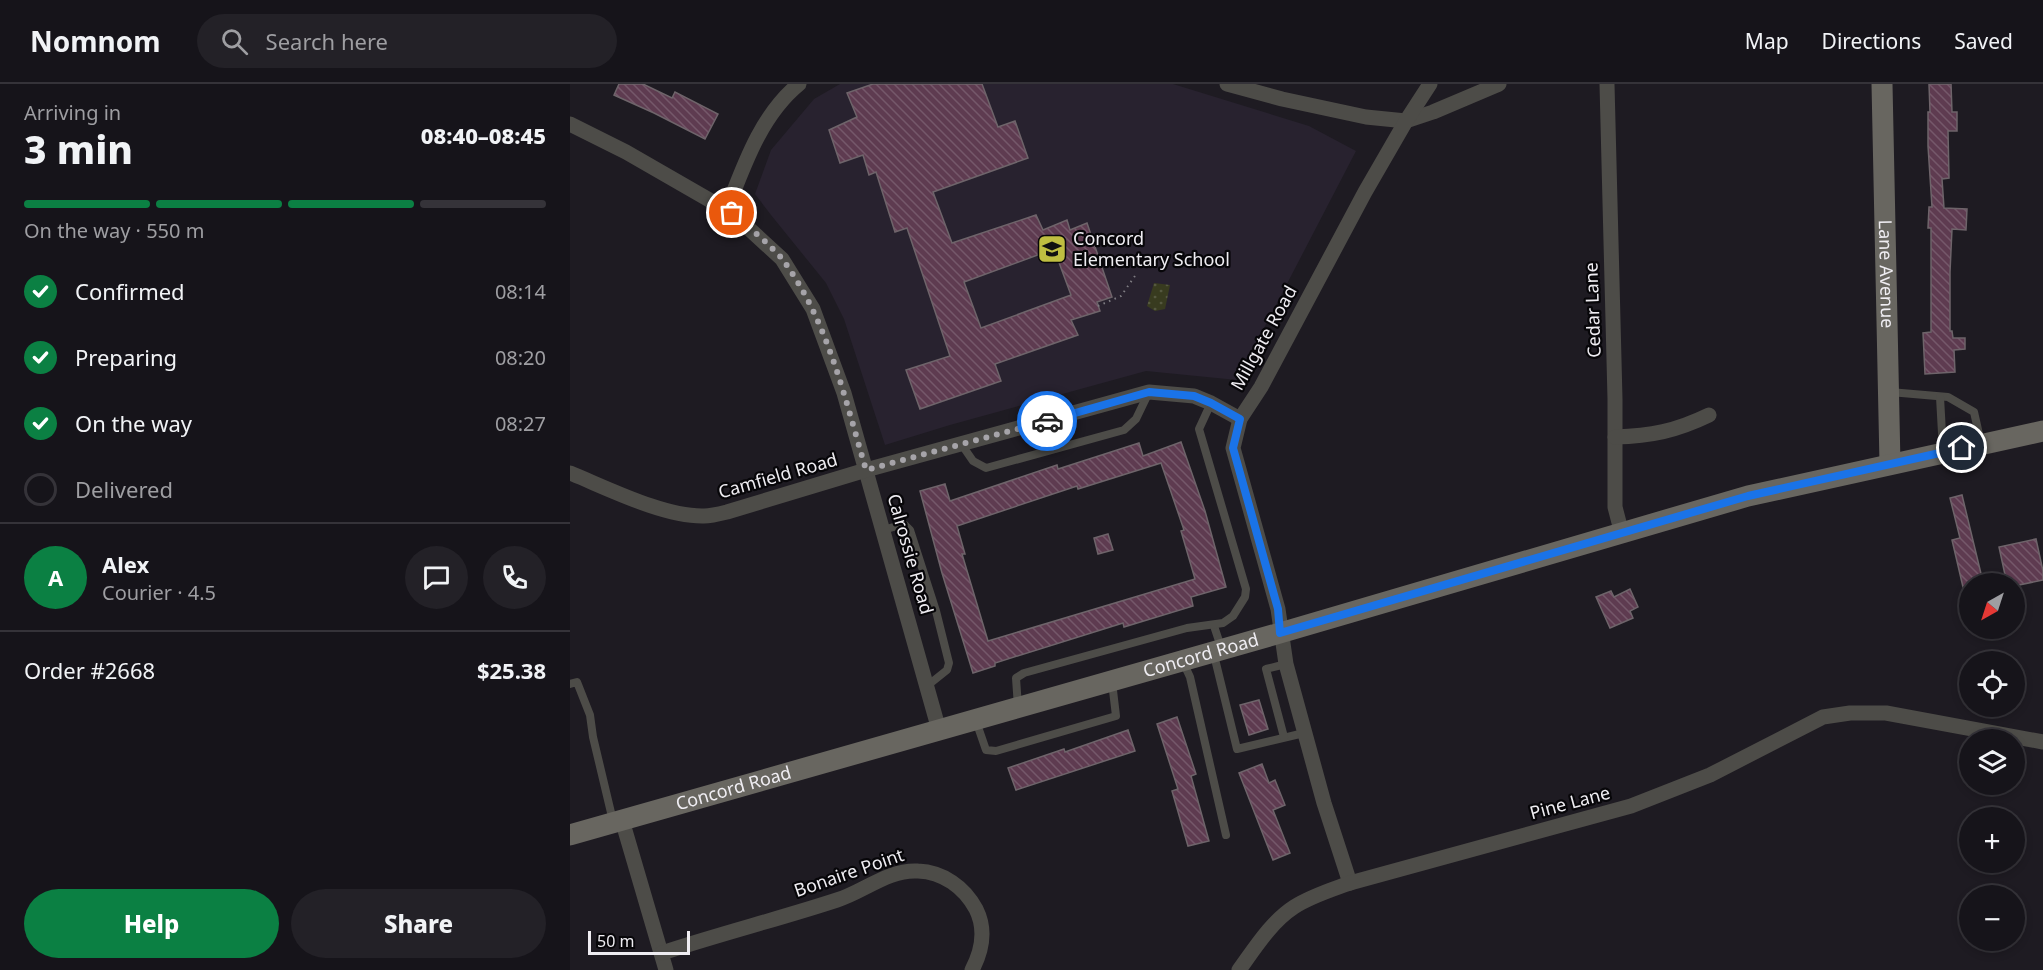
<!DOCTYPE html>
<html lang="en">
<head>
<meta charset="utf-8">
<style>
	body { margin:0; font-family:"Noto Sans",sans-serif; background:#232127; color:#f1f3f6; height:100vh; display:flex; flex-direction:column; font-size:22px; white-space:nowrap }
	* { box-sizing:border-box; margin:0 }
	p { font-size:20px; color:#9e9ea2 }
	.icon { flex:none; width:33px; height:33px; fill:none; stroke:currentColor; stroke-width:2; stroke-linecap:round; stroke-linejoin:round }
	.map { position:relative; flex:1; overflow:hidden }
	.sheet { display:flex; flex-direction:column; background:#16141a; width:570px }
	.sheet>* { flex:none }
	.needle { width:39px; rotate:219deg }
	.tools { position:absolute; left:1389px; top:489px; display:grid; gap:12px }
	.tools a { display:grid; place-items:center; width:66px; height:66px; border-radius:50%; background:#16141a; box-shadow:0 3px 9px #0003,0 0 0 2px #353339; font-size:30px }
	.scale { position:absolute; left:18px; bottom:15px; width:102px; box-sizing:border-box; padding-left:6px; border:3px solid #efedf2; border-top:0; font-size:16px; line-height:21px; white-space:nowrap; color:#efedf2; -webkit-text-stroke:4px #070609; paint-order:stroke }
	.pin { position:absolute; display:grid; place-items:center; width:51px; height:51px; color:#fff; margin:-26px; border:3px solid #fff; border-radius:50%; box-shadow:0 2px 6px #0007 }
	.courier { position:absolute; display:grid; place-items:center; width:60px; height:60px; margin:-30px; border:4px solid #1a73e8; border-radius:50%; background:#fff; color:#222; box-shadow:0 2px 8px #0007 }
	.head em { font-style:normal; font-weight:800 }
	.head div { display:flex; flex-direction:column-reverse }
	.head { display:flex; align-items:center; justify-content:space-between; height:102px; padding:0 24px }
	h1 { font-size:39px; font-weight:800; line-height:45px }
	.bar { display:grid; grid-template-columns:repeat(4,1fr); gap:9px 6px; align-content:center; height:72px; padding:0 24px }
	.bar i { height:8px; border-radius:4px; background:#353339 }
	.bar .active { background:#0b8043 }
	.bar p { grid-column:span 4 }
	.line { display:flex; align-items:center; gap:15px; padding:0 24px; border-top:2px solid #353339 }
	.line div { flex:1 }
	.round { display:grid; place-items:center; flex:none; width:63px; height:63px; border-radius:32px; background:#232127 }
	ol { padding:0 24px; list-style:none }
	li { display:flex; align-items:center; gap:18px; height:66px }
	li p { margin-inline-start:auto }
	li .icon { padding:6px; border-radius:50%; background:#0b8043; color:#fff; stroke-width:4 }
	li:last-child { color:#9e9ea2 }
	li i { width:33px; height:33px; border:3px solid #353339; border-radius:50% }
	.action { display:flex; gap:12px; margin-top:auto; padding:12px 24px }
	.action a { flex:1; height:69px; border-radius:36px; background:#0b8043; color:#fff; font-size:24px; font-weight:800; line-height:69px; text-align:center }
	.action a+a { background:#232127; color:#f1f3f6 }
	header { display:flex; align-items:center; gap:36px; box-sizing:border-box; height:84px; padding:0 30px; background:#16141a; border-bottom:2px solid #353339 }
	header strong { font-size:28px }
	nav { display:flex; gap:33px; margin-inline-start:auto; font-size:21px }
	.search { width:420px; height:54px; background:#232127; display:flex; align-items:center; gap:15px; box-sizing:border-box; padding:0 21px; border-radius:33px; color:#9e9ea2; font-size:22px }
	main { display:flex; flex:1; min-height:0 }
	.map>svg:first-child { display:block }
</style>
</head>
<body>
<header>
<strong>Nomnom</strong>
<div class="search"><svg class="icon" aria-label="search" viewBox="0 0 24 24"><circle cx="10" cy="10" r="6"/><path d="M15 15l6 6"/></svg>Search here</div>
<nav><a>Map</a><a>Directions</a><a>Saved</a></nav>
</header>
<main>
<section class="sheet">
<div class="head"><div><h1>3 min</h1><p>Arriving in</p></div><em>08:40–08:45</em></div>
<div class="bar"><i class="active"></i><i class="active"></i><i class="active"></i><i></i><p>On the way · 550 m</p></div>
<ol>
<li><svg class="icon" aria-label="check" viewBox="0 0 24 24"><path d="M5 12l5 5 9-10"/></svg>Confirmed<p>08:14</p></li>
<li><svg class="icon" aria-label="check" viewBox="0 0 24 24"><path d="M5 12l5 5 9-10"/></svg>Preparing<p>08:20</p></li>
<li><svg class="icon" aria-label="check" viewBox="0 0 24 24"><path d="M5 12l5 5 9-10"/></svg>On the way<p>08:27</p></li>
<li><i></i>Delivered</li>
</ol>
<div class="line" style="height:108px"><b class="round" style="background:#0b8043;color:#fff">A</b><div><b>Alex</b><p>Courier · 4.5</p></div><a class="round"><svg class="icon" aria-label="chat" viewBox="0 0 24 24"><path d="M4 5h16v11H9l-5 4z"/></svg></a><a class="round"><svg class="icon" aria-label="phone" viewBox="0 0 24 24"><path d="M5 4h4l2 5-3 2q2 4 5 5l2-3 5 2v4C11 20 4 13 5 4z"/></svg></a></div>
<div class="line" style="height:78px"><div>Order #2668</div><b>$25.38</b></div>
<div class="action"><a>Help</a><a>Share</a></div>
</section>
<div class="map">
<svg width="1473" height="886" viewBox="0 0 1473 886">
	<defs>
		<pattern id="grass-dots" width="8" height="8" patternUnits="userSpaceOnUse" patternTransform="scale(1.5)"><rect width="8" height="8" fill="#383b1f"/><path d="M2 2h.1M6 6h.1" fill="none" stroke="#555840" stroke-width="1.8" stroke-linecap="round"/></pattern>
		<pattern id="building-back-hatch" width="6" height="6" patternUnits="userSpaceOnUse" patternTransform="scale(1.5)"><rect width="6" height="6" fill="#5e3b50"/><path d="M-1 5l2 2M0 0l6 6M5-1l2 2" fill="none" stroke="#75586a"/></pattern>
	</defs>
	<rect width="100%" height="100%" fill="#1e1b22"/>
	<!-- built -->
	<polygon fill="#28222f" points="270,0 603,0 739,42 786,67 667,296 576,287 380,341 315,361 274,235 256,199 201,131 185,110 201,66 244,15"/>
	<!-- grass -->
	<polygon fill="url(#grass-dots)" points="584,199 600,201 595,225 585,227 577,222"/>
	<!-- building -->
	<g fill="url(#building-back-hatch)" stroke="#6e646a" stroke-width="1.5" fill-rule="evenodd">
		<polygon points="49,0 73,0 102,14 105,8 148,30 135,55 84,29 44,11"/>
		<path d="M303 0H412L428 43 445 37 458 74 363 108 382 159 466 131 473 146 497 136 500 146 517 139 542 213 527 218 530 227 501 236 508 251 425 280 431 297 350 325 336 286 380 272 337 144 325 148 306 88 299 91 293 71 270 79 259 46 287 33 277 9ZM484 165 501 211 411 244 394 198Z"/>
		<polygon points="1359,0 1381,0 1382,28 1387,28 1387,47 1378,47 1379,94 1372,95 1374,124 1397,125 1396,146 1382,145 1380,188 1380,247 1382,247 1383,254 1395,254 1395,265 1384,266 1385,288 1355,290 1353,249 1361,248 1361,144 1358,144 1359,123 1362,123 1358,62 1358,28 1360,28"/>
		<path d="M611 358 635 427 656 503 621 513 623 522 554 543 553 539 425 579V582L403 589 372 489 350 407 375 400 380 417 487 381 488 385 569 359 573 372ZM591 379 614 446 611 447 625 495 418 557 392 470H395L387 442 507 402 508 405Z"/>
		<polygon points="1392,411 1413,498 1400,500 1400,501 1393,503 1382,456 1390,454 1380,414"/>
		<polygon points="538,450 543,466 528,470 524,454"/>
		<polygon points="1466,455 1473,487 1473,496 1444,502 1444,500 1437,500 1429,463"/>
		<polygon points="1060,505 1068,523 1060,527 1063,534 1040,544 1026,513 1041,507 1044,513"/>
		<polygon points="689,616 698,645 679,651 670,621"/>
		<polygon points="607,633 626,690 621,692 639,757 618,762 602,707 608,705 587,640"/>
		<polygon points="558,646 565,667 446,706 438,684 494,665 495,668"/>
		<polygon points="692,680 699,699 705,696 715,721 703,726 720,769 703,776 669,689"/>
	</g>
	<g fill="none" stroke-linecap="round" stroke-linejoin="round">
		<!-- path -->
		<polyline stroke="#7f7d83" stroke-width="2" stroke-dasharray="1.5 4.5" stroke-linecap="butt" points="528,222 551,212 567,189"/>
		<!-- lane -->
		<g stroke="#4d4c48" stroke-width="8">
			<polyline points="1320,308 1378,313 1404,328 1411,359"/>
			<polyline points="1370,313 1373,367"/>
			<polyline points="392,361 403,377 416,384 554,346 566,335 578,310"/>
			<polyline points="313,446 334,440 340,446 366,527 379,579 377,586 357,602"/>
			<polyline points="644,542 651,563"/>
			<polyline points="644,571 667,665 734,649"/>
			<polyline points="613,578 620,593 656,751"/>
			<polyline points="0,600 7,598 20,631 23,653 43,737"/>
			<polyline points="448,623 446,594 454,589 617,544 653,539 663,532 675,513 676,505 629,345 641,319"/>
			<polyline points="406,637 416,666 426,667 546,632 542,598"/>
			<polyline points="714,653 696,585 716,580"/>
		</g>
		<!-- street -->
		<g stroke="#4d4c48" stroke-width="15">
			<polyline points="657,0 712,15 796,33 836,37 863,28 929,0"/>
			<polyline points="1037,0 1045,315 1045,423 1052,450"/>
			<polyline points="0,40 56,68 162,129 212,175 243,225 274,309 369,646"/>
			<path d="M157 125C174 81 191 31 229 0"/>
			<path d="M1045 353C1081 352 1106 347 1139 331"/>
			<path d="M0 389C37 404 94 433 134 432 141 432 149 430 157 428L296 386 579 308 624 312 641 319 670 335"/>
			<polyline points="52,736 96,886"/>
			<polyline points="780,799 754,719 716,580 708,525 663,364 670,335 691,303 795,108 836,37 860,0"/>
			<path d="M92 869C149 850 209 835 267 816 293 808 319 785 348 787 373 788 394 803 406 825 416 845 412 867 402 886"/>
			<path d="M669 886C685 864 701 838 724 823 741 812 761 806 780 799L1061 722 1140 691 1253 633 1280 629H1316L1473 658"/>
		</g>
		<!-- secondary -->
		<g stroke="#686660" stroke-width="21">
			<path id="s1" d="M1312 0 1320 380"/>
			<path id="s2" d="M0 751 710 549 1178 412 1473 347"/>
		</g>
	</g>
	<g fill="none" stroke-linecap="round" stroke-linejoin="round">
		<!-- done -->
		<path stroke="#a6a4a9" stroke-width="6" stroke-dasharray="0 10.8" d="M162 129C178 143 200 160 213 176 258 237 275 315 296 386L477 337"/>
		<!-- route -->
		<polyline stroke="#1a73e8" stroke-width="8" points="477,337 579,308 624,312 641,319 670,335 663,364 708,525 710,549 1178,412 1392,364"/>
	</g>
	<!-- icons -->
	<defs>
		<g id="school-square" transform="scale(1.5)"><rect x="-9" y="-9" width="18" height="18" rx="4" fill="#bfbe41" stroke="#070609"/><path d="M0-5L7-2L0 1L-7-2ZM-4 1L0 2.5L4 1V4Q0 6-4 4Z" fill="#111"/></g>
	</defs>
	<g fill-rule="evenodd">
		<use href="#school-square" x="482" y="165"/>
	</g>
	<g text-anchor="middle" stroke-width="4.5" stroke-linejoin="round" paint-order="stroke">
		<!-- poi labels -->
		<g font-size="18" fill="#efedf2" stroke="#070609" text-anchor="start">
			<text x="503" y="161">Concord<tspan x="503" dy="21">Elementary School</tspan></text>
		</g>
		<!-- street labels -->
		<g font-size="18" fill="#efedf2" stroke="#070609">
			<text dy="6" stroke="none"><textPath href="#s1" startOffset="190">Lane Avenue</textPath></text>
			<text transform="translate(1023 226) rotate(-92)" y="6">Cedar Lane</text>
			<text transform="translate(694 254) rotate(-61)" y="6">Millgate Road</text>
			<text transform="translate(208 392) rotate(-16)" y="6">Camfield Road</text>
			<text transform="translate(340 470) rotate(74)" y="6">Calrossie Road</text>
			<text dy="6" stroke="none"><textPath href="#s2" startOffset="656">Concord Road</textPath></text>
			<text dy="6" stroke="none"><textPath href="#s2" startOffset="170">Concord Road</textPath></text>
			<text transform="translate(1000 719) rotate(-15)" y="6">Pine Lane</text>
			<text transform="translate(279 789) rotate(-19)" y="6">Bonaire Point</text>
		</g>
	</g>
</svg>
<div class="tools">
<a><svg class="needle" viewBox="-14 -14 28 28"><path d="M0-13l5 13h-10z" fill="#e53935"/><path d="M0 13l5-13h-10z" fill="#9e9ea2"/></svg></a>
<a><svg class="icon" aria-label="locate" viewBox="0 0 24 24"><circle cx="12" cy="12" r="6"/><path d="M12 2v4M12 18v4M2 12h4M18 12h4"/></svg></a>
<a><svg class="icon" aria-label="layers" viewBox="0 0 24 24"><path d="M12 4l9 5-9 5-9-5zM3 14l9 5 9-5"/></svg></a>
<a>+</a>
<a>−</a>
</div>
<div class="scale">50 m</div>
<div class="pin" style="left:162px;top:129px;background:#ea580c"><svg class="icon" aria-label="bag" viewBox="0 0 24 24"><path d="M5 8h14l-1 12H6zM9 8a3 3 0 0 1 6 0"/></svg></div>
<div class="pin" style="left:1392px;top:364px;background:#1f2937"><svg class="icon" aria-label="home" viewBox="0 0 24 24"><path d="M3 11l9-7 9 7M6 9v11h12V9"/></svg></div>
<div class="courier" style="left:477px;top:337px"><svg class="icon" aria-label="car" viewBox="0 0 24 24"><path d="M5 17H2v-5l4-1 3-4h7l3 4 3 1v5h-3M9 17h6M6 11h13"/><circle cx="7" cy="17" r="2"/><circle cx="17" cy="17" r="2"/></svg></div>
</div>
</main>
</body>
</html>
